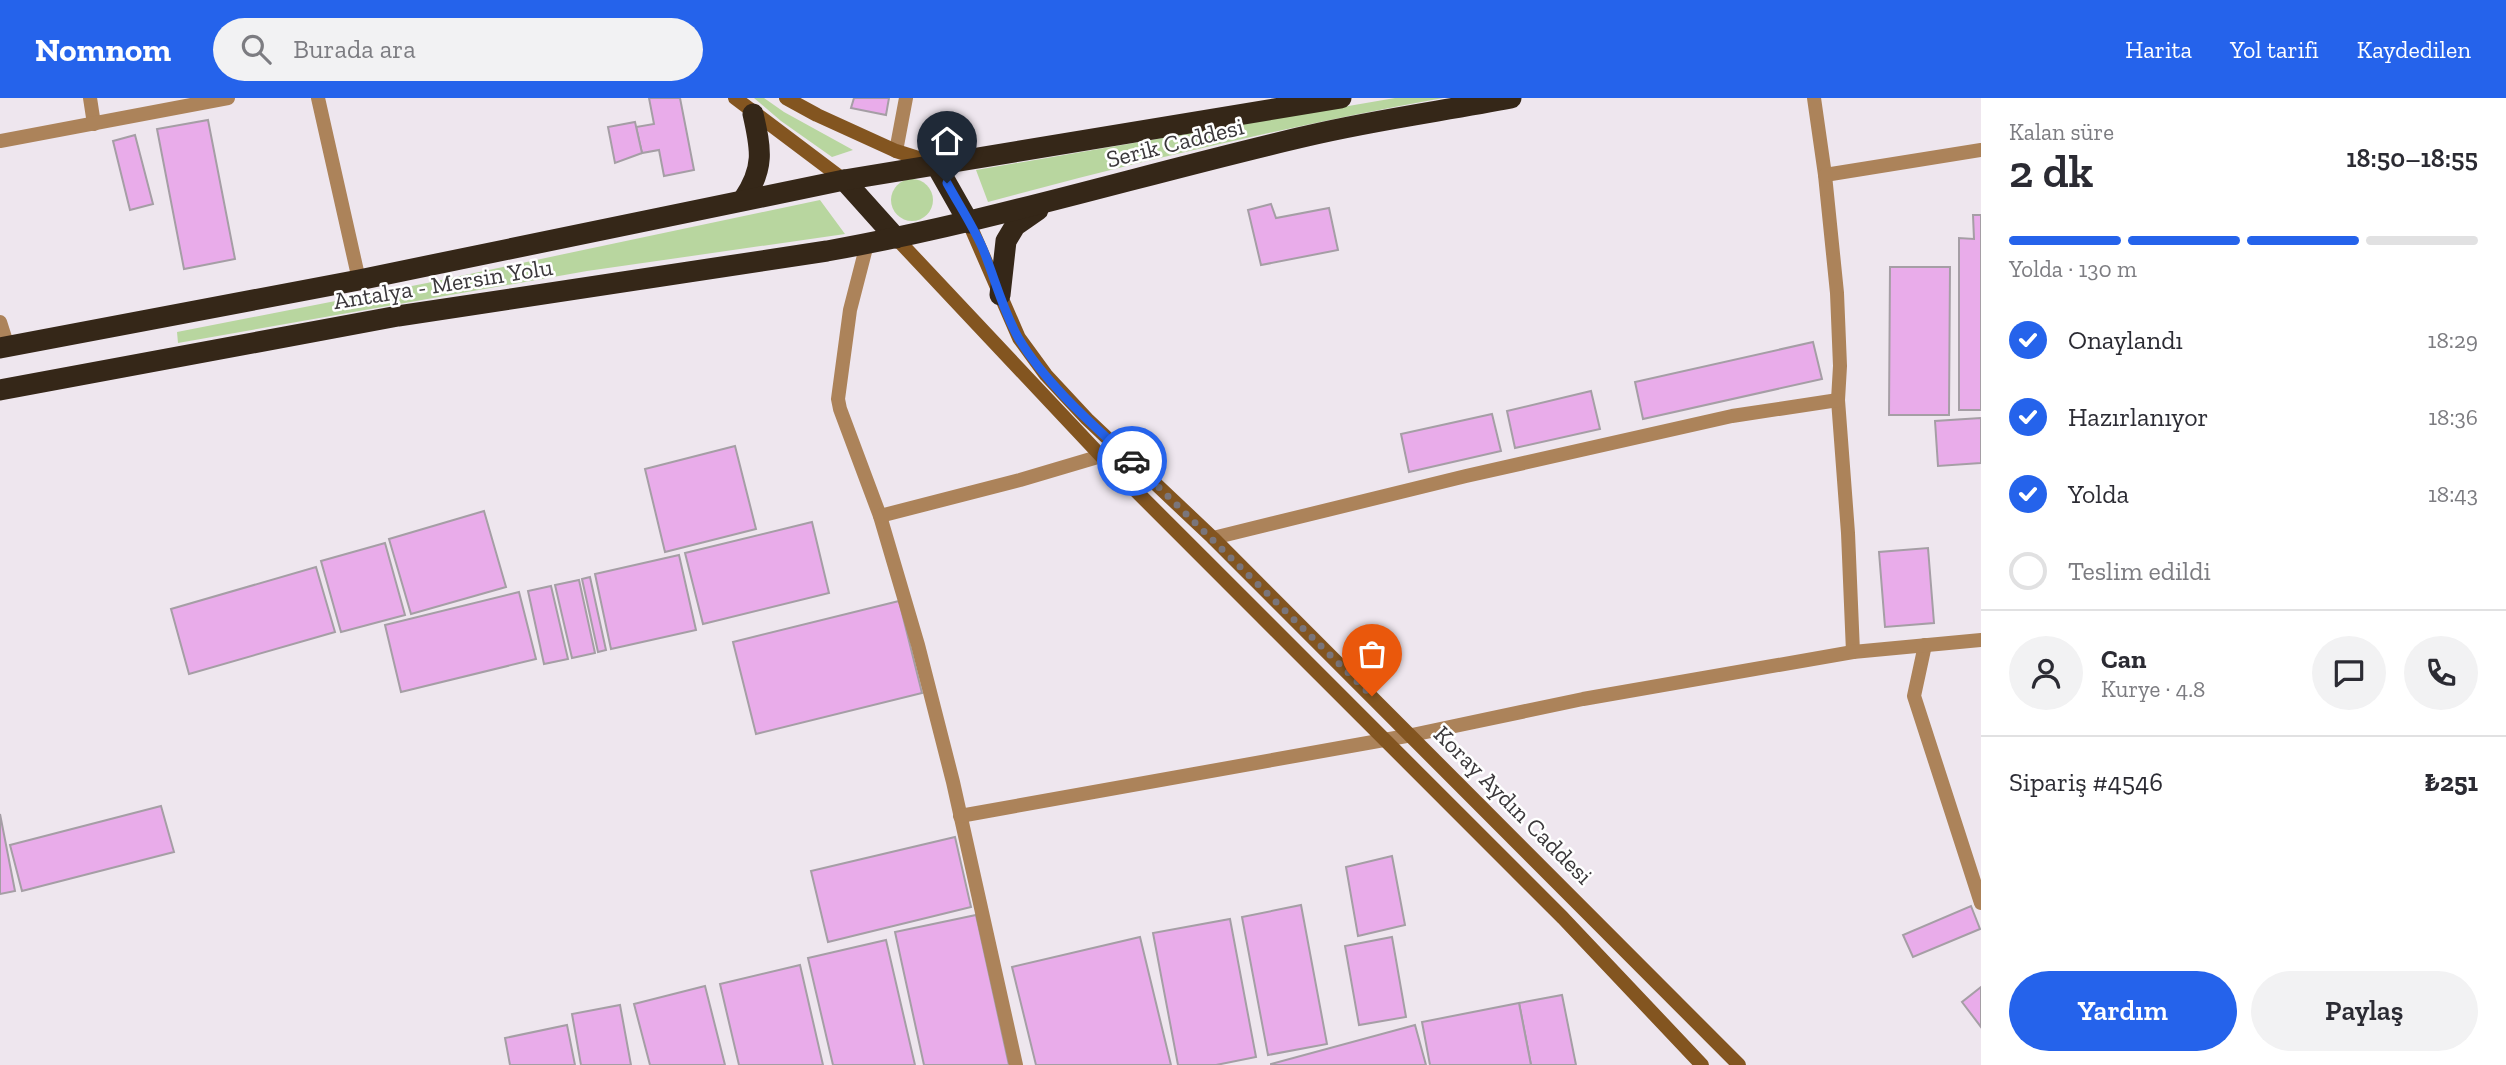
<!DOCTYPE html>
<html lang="tr">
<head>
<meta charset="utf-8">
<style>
	body { margin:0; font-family:"Zilla Slab",serif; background:#f2f2f3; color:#2b2b33; height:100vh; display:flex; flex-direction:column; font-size:26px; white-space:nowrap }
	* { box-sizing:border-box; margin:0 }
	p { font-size:23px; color:#7c7c81 }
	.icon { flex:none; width:38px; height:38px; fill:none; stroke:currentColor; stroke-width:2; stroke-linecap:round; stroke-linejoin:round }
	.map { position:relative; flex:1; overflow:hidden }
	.drawer { display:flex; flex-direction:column; background:#fff; width:525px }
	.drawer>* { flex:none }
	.pin { position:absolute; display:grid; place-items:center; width:60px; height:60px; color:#fff; margin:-72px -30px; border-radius:50% 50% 50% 0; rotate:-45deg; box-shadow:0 0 7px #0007 }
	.pin .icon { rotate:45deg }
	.courier { position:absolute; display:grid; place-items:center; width:70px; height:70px; margin:-35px; border:5px solid #2563eb; border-radius:50%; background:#fff; color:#222; box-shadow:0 2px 9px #0007 }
	.headline em { font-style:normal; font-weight:600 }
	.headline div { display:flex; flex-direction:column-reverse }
	.headline { display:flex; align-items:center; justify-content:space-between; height:119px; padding:0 28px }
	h1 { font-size:46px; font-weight:600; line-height:52px }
	.bar { display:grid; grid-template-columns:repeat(4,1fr); gap:10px 7px; align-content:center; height:84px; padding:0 28px }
	.bar i { height:9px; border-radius:5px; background:#e1e1e2 }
	.bar .current { background:#2563eb }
	.bar p { grid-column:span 4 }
	.line { display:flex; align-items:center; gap:18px; padding:0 28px; border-top:2px solid #e1e1e2 }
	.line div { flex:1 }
	.round { display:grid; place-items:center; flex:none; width:74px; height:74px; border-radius:37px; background:#f2f2f3 }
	ol { padding:0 28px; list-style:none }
	li { display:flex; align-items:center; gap:21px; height:77px }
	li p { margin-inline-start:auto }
	li .icon { padding:7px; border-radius:50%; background:#2563eb; color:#fff; stroke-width:4 }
	li:last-child { color:#7c7c81 }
	li i { width:38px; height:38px; border:4px solid #e1e1e2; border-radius:50% }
	.action { display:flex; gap:14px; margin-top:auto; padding:14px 28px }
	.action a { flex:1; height:80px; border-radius:42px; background:#2563eb; color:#fff; font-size:28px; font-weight:600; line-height:80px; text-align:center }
	.action a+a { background:#f2f2f3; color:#2b2b33 }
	header { display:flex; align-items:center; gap:42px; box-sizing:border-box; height:98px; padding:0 35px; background:#2563eb; color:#fff }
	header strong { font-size:33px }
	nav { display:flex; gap:38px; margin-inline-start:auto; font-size:24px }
	.search { width:490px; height:63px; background:#f2f2f3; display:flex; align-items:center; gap:18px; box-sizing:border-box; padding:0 24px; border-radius:38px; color:#7c7c81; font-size:26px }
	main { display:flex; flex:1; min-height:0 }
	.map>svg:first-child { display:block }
</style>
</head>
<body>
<header>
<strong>Nomnom</strong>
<div class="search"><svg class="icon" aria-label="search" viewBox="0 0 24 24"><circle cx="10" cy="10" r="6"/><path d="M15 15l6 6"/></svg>Burada ara</div>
<nav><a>Harita</a><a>Yol tarifi</a><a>Kaydedilen</a></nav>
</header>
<main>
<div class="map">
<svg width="1981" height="967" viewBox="0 0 1981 967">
	<rect width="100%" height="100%" fill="#eee6ee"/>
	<!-- green -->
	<g fill="#b8d69f">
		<polygon points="754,0 764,0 784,14 853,52 832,59 781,23"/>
		<path d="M1395 0H1443C1290 28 1138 63 988 104L976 72Z"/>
		<circle cx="912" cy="102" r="21"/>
		<polygon points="820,102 845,136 587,173 178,245 177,234 427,185"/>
	</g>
	<!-- building -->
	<g fill="#e9acea" stroke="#a59ea5" stroke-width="2">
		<polygon points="649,0 680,0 694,72 664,78 659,52 642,55 636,29 654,26"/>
		<polygon points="854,0 889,0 886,17 851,10"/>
		<polygon points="208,22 235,161 184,171 157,31"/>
		<polygon points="635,24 642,55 615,65 608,29"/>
		<polygon points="135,37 153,106 130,112 113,43"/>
		<polygon points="1271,106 1276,120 1329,110 1338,152 1261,167 1248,112"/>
		<polygon points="1973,117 1981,117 1981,312 1959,312 1959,140 1974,141"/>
		<polygon points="1890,169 1950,169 1949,317 1889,317"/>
		<polygon points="1813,244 1822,281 1643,321 1635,284"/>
		<polygon points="1591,293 1600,331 1515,350 1507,313"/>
		<polygon points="1492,316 1501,353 1409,374 1401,336"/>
		<polygon points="1981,320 1981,365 1938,368 1935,323"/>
		<polygon points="735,348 756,431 665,454 645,371"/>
		<polygon points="484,413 506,489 411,516 389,441"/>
		<polygon points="812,424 829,495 703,526 685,455"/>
		<polygon points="385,445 405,517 341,534 321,463"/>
		<polygon points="1928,450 1934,525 1885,529 1879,454"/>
		<polygon points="679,457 696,532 611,551 595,476"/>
		<polygon points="316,469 335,534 189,576 171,511"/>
		<polygon points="590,479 606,552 598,554 582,481"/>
		<polygon points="579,482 595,555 572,560 555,487"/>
		<polygon points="551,488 568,561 544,566 528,493"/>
		<polygon points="519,494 536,561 401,594 385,527"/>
		<polygon points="899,503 922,595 756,636 733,544"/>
		<polygon points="161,708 174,754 22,793 10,747"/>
		<polygon points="0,716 15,793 0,796"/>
		<polygon points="955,739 971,809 828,844 811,773"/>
		<polygon points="1392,758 1405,827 1358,838 1346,769"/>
		<polygon points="1301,807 1327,946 1268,957 1242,819"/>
		<polygon points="1971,808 1980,831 1913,859 1903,837"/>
		<polygon points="976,817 1009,967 924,967 895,834"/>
		<polygon points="1230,821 1256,959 1216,967 1178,967 1153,835"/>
		<polygon points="1140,839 1171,967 1036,967 1012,869"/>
		<polygon points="1392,839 1406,919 1359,927 1345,848"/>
		<polygon points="886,842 915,967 833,967 808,860"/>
		<polygon points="800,867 823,967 739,967 720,886"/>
		<polygon points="705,888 725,967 650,967 634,906"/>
		<polygon points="1981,889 1981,929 1962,904"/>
		<polygon points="1562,897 1576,967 1531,967 1519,905"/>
		<polygon points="1519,905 1531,967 1430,967 1422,924"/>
		<polygon points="620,907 631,967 581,967 572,916"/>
		<polygon points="567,927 575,967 510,967 505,940"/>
		<polygon points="1415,927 1426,967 1271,967 1271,966"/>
	</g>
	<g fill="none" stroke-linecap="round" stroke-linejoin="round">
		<!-- street -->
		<g stroke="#ac835a" stroke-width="14">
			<polyline points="90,0 94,26"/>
			<polyline points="318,0 359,182"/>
			<polyline points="1814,0 1825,77 1837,195 1840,268 1838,302 1848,435 1853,554"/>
			<polyline points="0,43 228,0"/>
			<polyline points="896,53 906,0"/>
			<polyline points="1825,77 1981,52"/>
			<polyline points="867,146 850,212 838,301 840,311 880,418 918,547 953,684 1016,967"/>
			<polyline points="0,224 8,249"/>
			<polyline points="880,418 1020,382 1101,358"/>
			<polyline points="1213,440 1466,378 1732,318 1838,302"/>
			<polyline points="1925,547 1914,598 1981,805"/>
			<polyline points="960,718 1412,637 1583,601 1853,554 1981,542"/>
		</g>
		<!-- secondary -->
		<g stroke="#835520" stroke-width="14">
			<polyline points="735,0 844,82"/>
			<polyline points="786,0 817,17 896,53 934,65"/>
			<polyline points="969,125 1019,240 1046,277 1087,321 1213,440 1739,967"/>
			<polyline points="896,140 1101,358 1563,820 1702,967"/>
		</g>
		<!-- highway -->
		<g stroke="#352718" stroke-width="21">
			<polyline points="935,65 969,125"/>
			<polyline points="844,82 896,140"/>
			<path d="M743 102C765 70 761 51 753 16"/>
			<polyline points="1000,197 1006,143 1015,128 1038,112"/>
			<polyline points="0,250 359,182 844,82 1341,0"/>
			<path d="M0 292 398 218 827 153C990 124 1147 75 1307 38 1374 22 1443 13 1511 0"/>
		</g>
	</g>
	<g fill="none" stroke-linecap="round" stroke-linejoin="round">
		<!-- done -->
		<polyline stroke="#7a757a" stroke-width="7" stroke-dasharray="0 12.6" points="1132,363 1372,598"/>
		<!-- route -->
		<path stroke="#2563eb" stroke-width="9" d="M947 85C959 107 973 128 983 151 995 181 1003 213 1019 241 1046 286 1093 327 1132 363"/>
	</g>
	<g text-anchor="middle" stroke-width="5" stroke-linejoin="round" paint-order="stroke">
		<!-- street labels -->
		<g font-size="24" fill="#3b383b" stroke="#fff">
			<text transform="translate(1175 45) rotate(-14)" y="8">Serik Caddesi</text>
			<text transform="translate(443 186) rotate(-9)" y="8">Antalya - Mersin Yolu</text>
			<text transform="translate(1513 707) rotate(45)" y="8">Koray Aydın Caddesi</text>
		</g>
	</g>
</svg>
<div class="pin" style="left:1372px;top:598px;background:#ea580c"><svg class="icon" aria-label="bag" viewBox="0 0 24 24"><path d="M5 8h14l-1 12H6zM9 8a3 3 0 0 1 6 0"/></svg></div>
<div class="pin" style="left:947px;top:85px;background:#1f2937"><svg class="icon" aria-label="home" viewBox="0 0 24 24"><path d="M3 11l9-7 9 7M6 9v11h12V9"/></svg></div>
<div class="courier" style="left:1132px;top:363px"><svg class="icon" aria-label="car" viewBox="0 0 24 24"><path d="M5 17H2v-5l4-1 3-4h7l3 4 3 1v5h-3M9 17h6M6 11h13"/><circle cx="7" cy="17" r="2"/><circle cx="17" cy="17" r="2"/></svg></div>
</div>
<section class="drawer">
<div class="headline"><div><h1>2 dk</h1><p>Kalan süre</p></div><em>18:50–18:55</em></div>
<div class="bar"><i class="current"></i><i class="current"></i><i class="current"></i><i></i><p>Yolda · 130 m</p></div>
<ol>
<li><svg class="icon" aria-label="check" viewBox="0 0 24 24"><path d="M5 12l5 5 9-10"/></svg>Onaylandı<p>18:29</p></li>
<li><svg class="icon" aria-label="check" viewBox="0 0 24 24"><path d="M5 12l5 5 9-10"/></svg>Hazırlanıyor<p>18:36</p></li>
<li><svg class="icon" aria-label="check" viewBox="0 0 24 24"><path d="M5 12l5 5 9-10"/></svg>Yolda<p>18:43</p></li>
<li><i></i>Teslim edildi</li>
</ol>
<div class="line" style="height:126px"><a class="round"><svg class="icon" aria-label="person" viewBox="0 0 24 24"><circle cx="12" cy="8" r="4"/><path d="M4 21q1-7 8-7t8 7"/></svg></a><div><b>Can</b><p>Kurye · 4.8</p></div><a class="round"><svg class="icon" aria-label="chat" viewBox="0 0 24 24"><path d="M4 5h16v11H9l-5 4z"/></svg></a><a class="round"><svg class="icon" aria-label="phone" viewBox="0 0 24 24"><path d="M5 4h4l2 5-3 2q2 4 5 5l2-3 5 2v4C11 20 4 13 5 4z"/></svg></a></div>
<div class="line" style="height:91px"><div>Sipariş #4546</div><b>₺251</b></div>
<div class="action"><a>Yardım</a><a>Paylaş</a></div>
</section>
</main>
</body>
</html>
